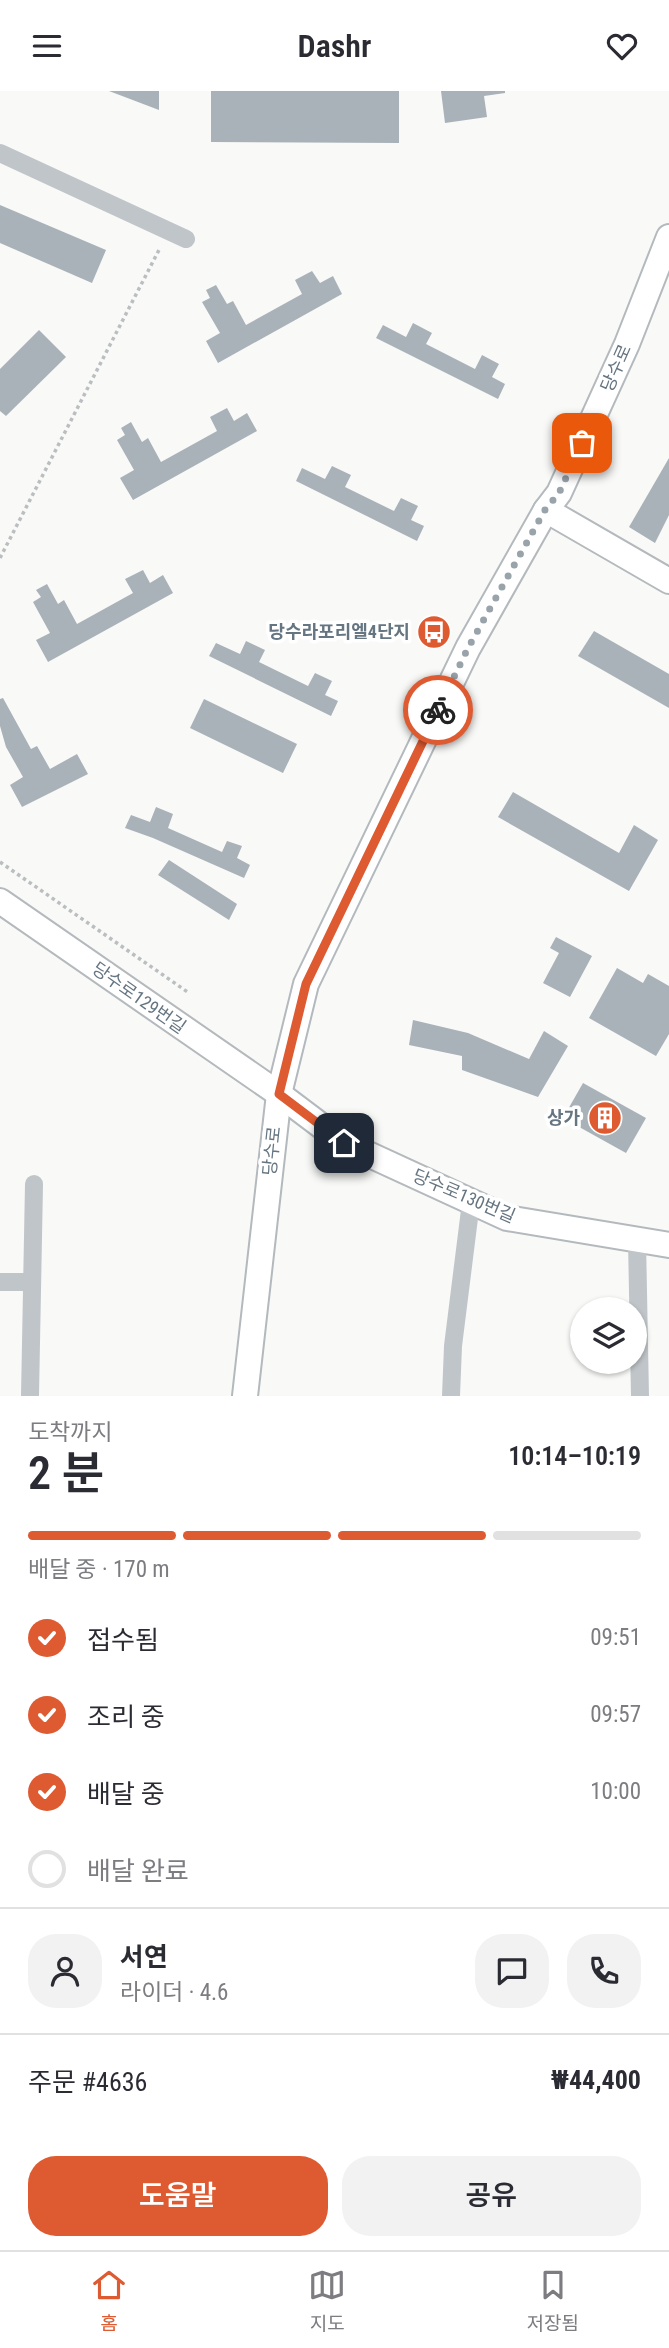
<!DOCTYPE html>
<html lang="ko">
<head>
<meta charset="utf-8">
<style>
	body { margin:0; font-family:"Roboto Condensed","Noto Sans KR",sans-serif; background:#f2f2f3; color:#2b2b33; height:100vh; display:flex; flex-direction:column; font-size:26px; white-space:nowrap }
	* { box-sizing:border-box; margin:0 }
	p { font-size:23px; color:#7c7c81 }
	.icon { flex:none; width:38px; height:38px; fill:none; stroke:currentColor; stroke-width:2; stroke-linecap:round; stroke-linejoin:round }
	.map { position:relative; height:1305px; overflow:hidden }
	.panel { display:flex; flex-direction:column; background:#fff; flex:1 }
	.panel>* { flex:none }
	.buttons { position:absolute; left:570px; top:1206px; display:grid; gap:14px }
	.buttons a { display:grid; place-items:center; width:77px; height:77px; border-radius:50%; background:#fff; box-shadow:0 2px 5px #0004; font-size:35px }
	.pin { position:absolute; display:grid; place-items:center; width:60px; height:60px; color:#fff; margin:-30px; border-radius:14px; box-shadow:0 4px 10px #0006 }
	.courier { position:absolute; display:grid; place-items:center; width:70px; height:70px; margin:-35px; border:5px solid #de5a31; border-radius:50%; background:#fff; color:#222; box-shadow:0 2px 9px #0007 }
	.overview em { font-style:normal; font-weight:600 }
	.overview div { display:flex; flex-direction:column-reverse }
	.overview { display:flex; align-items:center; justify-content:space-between; height:119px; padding:0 28px }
	h1 { font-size:46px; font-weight:600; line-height:52px }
	.bar { display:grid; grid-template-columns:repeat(4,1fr); gap:10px 7px; align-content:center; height:84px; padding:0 28px }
	.bar i { height:9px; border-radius:5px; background:#e1e1e2 }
	.bar .on { background:#de5a31 }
	.bar p { grid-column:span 4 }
	.line { display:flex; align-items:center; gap:18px; padding:0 28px; border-top:2px solid #e1e1e2 }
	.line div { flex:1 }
	.round { display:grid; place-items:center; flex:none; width:74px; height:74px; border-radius:28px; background:#f2f2f3 }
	ol { padding:0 28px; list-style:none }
	li { display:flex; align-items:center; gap:21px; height:77px }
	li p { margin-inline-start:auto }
	li .icon { padding:7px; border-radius:50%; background:#de5a31; color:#fff; stroke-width:4 }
	li:last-child { color:#7c7c81 }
	li i { width:38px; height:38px; border:4px solid #e1e1e2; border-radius:50% }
	.button { display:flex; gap:14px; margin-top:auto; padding:14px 28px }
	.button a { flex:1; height:80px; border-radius:28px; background:#de5a31; color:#fff; font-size:28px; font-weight:600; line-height:80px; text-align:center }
	.button a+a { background:#f2f2f3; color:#2b2b33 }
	header { display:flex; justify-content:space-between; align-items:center; height:91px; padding:0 28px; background:#fff; font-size:32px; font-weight:600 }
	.tabs { display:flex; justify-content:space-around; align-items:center; height:98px; border-top:2px solid #e1e1e2; background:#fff; font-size:19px; color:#7c7c81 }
	.tabs a { display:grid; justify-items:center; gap:4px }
	.tabs .on { color:#de5a31 }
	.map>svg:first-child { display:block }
</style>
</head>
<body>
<header><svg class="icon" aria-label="menu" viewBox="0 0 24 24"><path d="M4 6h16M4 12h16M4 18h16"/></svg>Dashr<svg class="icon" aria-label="heart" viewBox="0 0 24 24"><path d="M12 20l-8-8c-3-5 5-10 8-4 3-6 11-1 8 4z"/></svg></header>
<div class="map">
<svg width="669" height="1305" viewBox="0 0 669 1305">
	<rect width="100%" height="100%" fill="#f9f9f7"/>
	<!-- building -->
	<g fill="#a9b2b8">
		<polygon points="109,0 159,0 159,19"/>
		<polygon points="211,0 399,0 399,52 211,51"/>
		<polygon points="441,0 505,0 505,2 484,5 487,26 445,32"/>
		<polygon points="0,114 106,159 92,192 0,152"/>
		<polygon points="312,180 320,192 333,185 342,203 218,272 206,250 220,242 202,211 210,207 206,199 216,194 227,213 233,210 246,234 302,203 295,189"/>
		<polygon points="413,232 432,242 426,253 475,278 482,264 499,273 492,286 505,293 498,308 376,247 383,234 406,246"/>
		<polygon points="39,239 66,266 6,325 0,320 0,278"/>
		<polygon points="227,317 234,330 247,322 257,340 133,409 120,387 134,379 117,349 125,344 121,337 131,331 142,351 148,347 161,371 217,340 210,326"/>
		<polygon points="669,367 669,424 655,452 629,436"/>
		<polygon points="332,375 351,384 345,396 394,420 401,407 418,415 411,429 424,435 417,450 296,390 302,377 325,388"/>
		<polygon points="143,479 150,492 163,484 173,502 48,571 36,549 50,542 33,511 41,506 36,499 47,493 58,513 64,509 77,533 133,502 125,488"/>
		<polygon points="594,540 669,583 669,617 578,565"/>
		<polygon points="246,550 265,559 259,571 308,595 315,582 332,590 325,604 338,610 331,625 209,565 216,552 240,563"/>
		<polygon points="3,607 31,658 37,655 50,678 77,663 88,683 22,716 10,694 23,686 6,656 0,635 0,608"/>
		<polygon points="204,608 297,653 283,682 190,637"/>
		<polygon points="513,701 619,762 634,734 658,749 629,800 498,726"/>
		<polygon points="156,716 173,723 168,737 222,761 227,750 242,755 237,767 250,774 244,787 153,747 125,737 131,724 150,731"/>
		<polygon points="169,769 237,813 229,829 158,784"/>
		<polygon points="556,846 592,865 570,906 543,892 559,862 550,857"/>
		<polygon points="617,877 643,892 648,883 669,895 669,943 656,965 589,927"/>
		<polygon points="413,929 468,942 529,968 544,940 568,955 538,1006 462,979 462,965 409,954"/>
		<polygon points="583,992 646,1027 626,1062 563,1027"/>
	</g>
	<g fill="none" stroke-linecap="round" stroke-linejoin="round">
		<!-- secondary casing -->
		<g stroke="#b3b9bd" stroke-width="28">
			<g id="secondary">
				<polyline points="546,419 669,490"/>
				<polyline points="0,810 279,1003 344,1052 507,1127 669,1154"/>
				<polyline points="245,1305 279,1003 306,893 468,557 546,419 559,402 627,253 669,146"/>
			</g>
		</g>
		<!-- path -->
		<g stroke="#bbbec1" stroke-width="3.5" stroke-dasharray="3.5 3.5" stroke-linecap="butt">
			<polyline points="0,467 160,157"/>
			<polyline points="0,771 189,902"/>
		</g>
		<!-- street -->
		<g stroke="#c0c5c9" stroke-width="18">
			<polyline points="0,62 186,148"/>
			<polyline points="637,1149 640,1305"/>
			<polyline points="0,1191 32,1191"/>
			<polyline points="30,1305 34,1093"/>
			<polyline points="451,1305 453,1255 471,1111"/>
		</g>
		<!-- secondary -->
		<use href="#secondary" stroke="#fff" stroke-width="24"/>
	</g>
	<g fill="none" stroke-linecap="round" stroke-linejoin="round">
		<!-- done -->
		<polyline stroke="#99a3aa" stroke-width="7" stroke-dasharray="0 12.6" points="438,619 468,557 545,419 559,402 582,352"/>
		<!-- route -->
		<polyline stroke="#de5a31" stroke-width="9" points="344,1052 279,1003 306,893 438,619"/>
	</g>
	<!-- icons -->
	<defs>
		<g id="bus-disc" transform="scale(1.75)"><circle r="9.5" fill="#de5a31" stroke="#fff"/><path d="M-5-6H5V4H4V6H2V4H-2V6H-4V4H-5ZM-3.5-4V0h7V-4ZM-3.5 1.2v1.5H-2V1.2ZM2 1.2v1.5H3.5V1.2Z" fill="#fff"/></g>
		<g id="building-disc" transform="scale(1.75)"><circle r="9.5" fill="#de5a31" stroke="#fff"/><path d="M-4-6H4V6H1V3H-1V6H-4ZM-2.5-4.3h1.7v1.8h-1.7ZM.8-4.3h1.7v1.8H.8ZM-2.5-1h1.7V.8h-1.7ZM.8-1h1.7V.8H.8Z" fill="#fff"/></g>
	</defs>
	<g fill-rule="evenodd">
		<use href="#bus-disc" x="434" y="541"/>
		<use href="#building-disc" x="605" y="1027"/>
	</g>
	<g text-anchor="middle" stroke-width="7" stroke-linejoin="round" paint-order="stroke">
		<!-- street labels -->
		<g font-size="18" fill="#657581" stroke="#fff">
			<text transform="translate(616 277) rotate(-66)" y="6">당수로</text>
			<text transform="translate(139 907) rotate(35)" y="6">당수로129번길</text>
			<text transform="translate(272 1060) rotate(-84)" y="6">당수로</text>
			<text transform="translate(464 1105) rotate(23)" y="6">당수로130번길</text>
		</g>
		<!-- poi labels -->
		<g font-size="18" font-weight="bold" fill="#657581" stroke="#fff" text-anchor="end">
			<text x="410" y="547">당수라포리엘4단지</text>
			<text x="580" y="1033">상가</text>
		</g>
	</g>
</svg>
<div class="buttons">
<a><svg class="icon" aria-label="layers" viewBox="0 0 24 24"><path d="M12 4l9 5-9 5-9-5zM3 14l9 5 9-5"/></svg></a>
</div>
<div class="pin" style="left:582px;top:352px;background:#ea580c"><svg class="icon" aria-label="bag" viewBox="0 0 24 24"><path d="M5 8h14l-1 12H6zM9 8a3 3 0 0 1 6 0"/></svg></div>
<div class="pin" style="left:344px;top:1052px;background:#1f2937"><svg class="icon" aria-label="home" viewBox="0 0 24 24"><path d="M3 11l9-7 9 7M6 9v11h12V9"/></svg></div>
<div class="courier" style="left:438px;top:619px"><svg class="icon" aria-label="bike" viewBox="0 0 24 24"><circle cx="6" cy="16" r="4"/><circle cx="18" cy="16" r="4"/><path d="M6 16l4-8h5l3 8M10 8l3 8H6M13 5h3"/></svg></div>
</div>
<section class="panel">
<div class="overview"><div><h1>2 분</h1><p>도착까지</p></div><em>10:14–10:19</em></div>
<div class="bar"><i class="on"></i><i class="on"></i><i class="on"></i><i></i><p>배달 중 · 170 m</p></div>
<ol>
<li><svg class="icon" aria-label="check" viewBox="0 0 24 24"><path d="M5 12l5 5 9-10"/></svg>접수됨<p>09:51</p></li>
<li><svg class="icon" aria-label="check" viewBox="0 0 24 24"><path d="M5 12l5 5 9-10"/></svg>조리 중<p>09:57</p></li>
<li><svg class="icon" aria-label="check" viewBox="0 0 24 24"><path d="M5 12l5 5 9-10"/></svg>배달 중<p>10:00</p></li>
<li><i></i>배달 완료</li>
</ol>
<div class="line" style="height:126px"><a class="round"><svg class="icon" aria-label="person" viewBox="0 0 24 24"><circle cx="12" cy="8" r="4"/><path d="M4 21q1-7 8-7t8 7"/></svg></a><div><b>서연</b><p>라이더 · 4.6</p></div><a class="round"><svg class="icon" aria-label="chat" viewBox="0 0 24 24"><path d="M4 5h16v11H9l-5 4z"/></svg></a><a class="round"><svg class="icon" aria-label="phone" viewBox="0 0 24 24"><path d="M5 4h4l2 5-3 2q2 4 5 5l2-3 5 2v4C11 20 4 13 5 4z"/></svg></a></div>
<div class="line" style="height:91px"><div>주문 #4636</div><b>₩44,400</b></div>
<div class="button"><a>도움말</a><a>공유</a></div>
</section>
<nav class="tabs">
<a class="on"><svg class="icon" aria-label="home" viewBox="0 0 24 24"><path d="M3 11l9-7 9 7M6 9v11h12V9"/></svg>홈</a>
<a><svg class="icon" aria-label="map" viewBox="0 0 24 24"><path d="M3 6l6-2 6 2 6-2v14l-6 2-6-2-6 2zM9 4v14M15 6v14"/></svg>지도</a>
<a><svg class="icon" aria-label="saved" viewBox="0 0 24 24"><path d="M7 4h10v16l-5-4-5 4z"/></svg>저장됨</a>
</nav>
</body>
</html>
